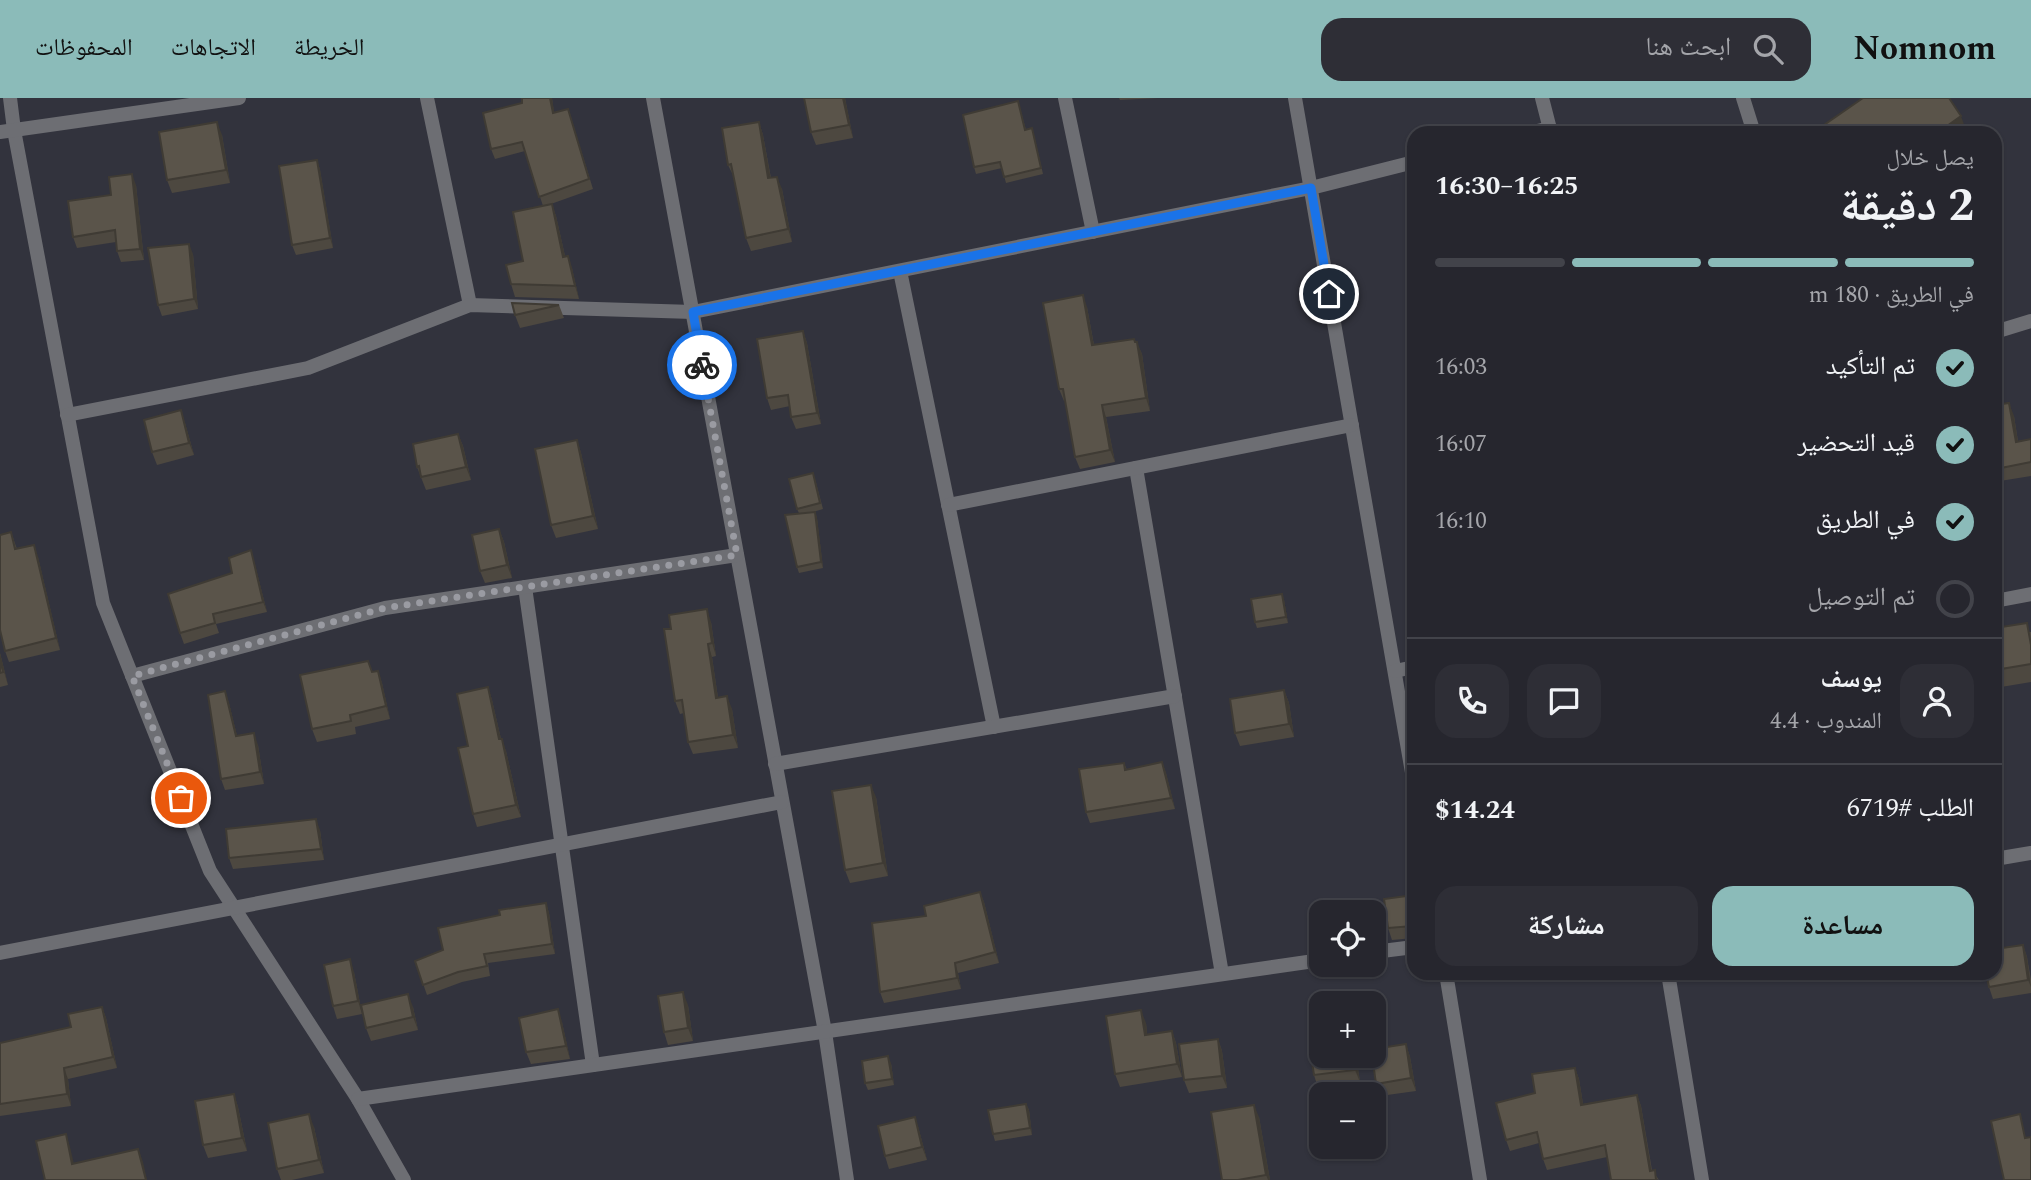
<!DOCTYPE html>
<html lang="ar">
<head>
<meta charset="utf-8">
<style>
	body { margin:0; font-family:Spectral,"Noto Naskh Arabic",serif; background:#2e2e36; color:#f1f3f6; direction:rtl; height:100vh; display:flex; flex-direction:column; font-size:26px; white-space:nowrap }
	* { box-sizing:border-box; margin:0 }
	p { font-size:23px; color:#a4a5aa }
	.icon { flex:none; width:38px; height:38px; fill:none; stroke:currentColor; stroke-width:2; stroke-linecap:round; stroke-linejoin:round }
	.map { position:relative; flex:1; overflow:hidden; direction:ltr }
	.panel { position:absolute; left:1407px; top:28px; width:595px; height:854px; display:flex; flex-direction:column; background:#26262e; border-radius:21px; box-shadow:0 2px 5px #0004,0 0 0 2px #42434a; direction:rtl }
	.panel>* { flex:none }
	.fabs { position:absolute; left:1309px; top:802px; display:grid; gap:14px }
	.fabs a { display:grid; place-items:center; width:77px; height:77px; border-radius:14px; background:#26262e; box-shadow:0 2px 5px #0004,0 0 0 2px #42434a; font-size:35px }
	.pin { position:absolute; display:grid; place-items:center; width:60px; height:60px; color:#fff; margin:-30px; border:4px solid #fff; border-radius:50%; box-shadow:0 2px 7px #0007 }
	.courier { position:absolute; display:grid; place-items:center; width:70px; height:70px; margin:-35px; border:5px solid #1a73e8; border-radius:50%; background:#fff; color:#222; box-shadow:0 2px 9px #0007 }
	.headline em { font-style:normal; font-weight:700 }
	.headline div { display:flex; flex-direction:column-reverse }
	.headline { display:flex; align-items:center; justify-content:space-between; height:119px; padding:0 28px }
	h1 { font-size:46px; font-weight:700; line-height:52px }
	.bar { display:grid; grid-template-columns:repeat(4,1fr); gap:10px 7px; align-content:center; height:84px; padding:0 28px }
	.bar i { height:9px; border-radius:5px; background:#42434a }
	.bar .selected { background:#8bbbb9 }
	.bar p { grid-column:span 4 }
	.line { display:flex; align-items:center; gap:18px; padding:0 28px; border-top:2px solid #42434a }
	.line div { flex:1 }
	.round { display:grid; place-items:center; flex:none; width:74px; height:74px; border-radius:21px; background:#2e2e36 }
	ol { padding:0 28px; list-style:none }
	li { display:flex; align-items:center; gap:21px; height:77px }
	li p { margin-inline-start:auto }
	li .icon { padding:7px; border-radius:50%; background:#8bbbb9; color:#111; stroke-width:4 }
	li:last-child { color:#a4a5aa }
	li i { width:38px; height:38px; border:4px solid #42434a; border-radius:50% }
	.cta { display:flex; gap:14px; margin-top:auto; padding:14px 28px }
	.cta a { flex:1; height:80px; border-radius:21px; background:#8bbbb9; color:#111; font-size:28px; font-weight:700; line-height:80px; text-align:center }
	.cta a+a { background:#2e2e36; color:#f1f3f6 }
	header { display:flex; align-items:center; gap:42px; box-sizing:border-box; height:98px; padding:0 35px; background:#8bbbb9; color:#111 }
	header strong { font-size:33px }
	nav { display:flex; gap:38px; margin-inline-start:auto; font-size:24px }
	.search { width:490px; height:63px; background:#2e2e36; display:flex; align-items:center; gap:18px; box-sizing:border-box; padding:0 24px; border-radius:21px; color:#a4a5aa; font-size:26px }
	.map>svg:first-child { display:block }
</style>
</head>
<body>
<header>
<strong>Nomnom</strong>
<div class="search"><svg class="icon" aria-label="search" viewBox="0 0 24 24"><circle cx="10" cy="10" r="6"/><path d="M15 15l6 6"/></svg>ابحث هنا</div>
<nav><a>الخريطة</a><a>الاتجاهات</a><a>المحفوظات</a></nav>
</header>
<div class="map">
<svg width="2031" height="1082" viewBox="0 0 2031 1082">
	<rect width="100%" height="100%" fill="#32333d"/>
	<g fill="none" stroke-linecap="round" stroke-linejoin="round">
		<!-- street -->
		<g stroke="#6d6e73" stroke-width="14">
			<polyline points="10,0 14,32 103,505 210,773 358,1001 404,1082"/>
			<polyline points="427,0 470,207"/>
			<polyline points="653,0 825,934 847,1082"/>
			<polyline points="1065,0 1093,134"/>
			<polyline points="1295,0 1414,686"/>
			<polyline points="1542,0 1551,35"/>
			<polyline points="1743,0 1754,35"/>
			<polyline points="0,34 239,0"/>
			<polyline points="1529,35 1550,30"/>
			<polyline points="900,173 994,629"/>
			<polyline points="1995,234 2031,223"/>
			<polyline points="67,317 308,270 470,207 693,214 1311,90 1414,64"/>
			<polyline points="1136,370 1222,876"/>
			<polyline points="948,407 1352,327"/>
			<polyline points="525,489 593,967"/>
			<polyline points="1995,503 2031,496"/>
			<polyline points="1395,573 1414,569"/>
			<polyline points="132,578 385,510 737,457"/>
			<polyline points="775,666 1175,598"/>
			<polyline points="1995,761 2031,755"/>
			<polyline points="1374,854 1414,849"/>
			<polyline points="0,855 782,704"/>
			<polyline points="1446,875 1480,1082"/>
			<polyline points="1668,875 1702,1082"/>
			<polyline points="358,1001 1321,862"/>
		</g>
	</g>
	<!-- wall -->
	<g fill="#4d4840">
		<polygon points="522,0 552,0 554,15 571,20 593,91 548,107 552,106 556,118 565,158 572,170 579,201 515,199 511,186 523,163 543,108 525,53 495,61 491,51 522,5"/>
		<polygon points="845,0 853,40 816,47 811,34"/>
		<polygon points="1119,0 1158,0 1120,2"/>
		<polygon points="1020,10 1026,32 1032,30 1034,37 1043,76 1006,85 1002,70 976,76 974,69"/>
		<polygon points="759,24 763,37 771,80 782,91 792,144 751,153 746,140 734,79 728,67"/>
		<polygon points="222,37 230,85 172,95 167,82"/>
		<polygon points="317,62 320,72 333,150 296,157 292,147"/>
		<polygon points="136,87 144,162 121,164 117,153 116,144 77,150 73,139"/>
		<polygon points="193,156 198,211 162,218 158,207"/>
		<polygon points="559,207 564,220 520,230 515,217"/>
		<polygon points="1087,209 1094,247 1136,244 1142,256 1150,313 1106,319 1115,364 1080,371 1075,359 1065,303 1064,303 1059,291"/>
		<polygon points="803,233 807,245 821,326 796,331 791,319 790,308 771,312 767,300"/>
		<polygon points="2014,318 2018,343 2031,341 2031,378 2000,383 1996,371"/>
		<polygon points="185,325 194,357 157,367 152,354"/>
		<polygon points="458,336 463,348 471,382 426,392 417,369"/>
		<polygon points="577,342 581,355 598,431 556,440 551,427"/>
		<polygon points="815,381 823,411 813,414 815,414 817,420 823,470 799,475 797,469 799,415 797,411"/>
		<polygon points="499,431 504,444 512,480 485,485 480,473"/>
		<polygon points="11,434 17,451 38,459 60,552 9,564 5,553"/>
		<polygon points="254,463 267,514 216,526 219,535 184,546 180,535 232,475"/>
		<polygon points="1284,502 1288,525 1257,530 1255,524"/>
		<polygon points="711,524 716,558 712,559 718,600 732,611 738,650 693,656 688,644 684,615 680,616 675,603 671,531"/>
		<polygon points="1995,530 2031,534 2031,584 1995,590"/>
		<polygon points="0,555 8,587 0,589"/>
		<polygon points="378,573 382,585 390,621 355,629 356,636 317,644 312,631 372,574"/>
		<polygon points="488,589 492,602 501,641 506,653 521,719 477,729 473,716 468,648"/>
		<polygon points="1284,592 1289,605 1294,639 1240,648 1235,635"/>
		<polygon points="225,593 229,605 237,638 258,647 264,686 225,692 221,681"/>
		<polygon points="1162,664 1166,675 1175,711 1090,725 1086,714 1124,665 1127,672"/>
		<polygon points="876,699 888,778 850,785 845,772"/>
		<polygon points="320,732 324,762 233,771 229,760"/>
		<polygon points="980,794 984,804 999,865 958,875 961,891 884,905 880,894 926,818"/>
		<polygon points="1414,797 1414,840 1392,842 1388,830"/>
		<polygon points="546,805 549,815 555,856 488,865 490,878 462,884 427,897 415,863 443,852 500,817"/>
		<polygon points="2023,847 2027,859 2031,882 2031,895 1993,901 1989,889"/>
		<polygon points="354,874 362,916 337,921 333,908"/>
		<polygon points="688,907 693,943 668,947 664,934"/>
		<polygon points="102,909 106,920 117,970 68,981 71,1008 0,1018 0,945 71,929"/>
		<polygon points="413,909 418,932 371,943 366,930"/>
		<polygon points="562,924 570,961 531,966 526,954"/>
		<polygon points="1146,925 1147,936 1172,933 1176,945 1182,979 1120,989 1115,976"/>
		<polygon points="1218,941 1222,953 1227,990 1189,995 1184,982"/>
		<polygon points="1406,946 1410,959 1416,993 1380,998 1376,986"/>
		<polygon points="1356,957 1360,984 1318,990 1314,977"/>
		<polygon points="891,965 894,987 868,992 865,985"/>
		<polygon points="1575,970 1579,981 1583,1006 1637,997 1641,1008 1652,1072 1659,1082 1607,1059 1547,1072 1543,1061 1539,1045 1510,1053 1506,1042 1535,995"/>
		<polygon points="234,996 238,1009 247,1053 208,1060 203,1047"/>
		<polygon points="1026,1006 1029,1012 1032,1037 995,1043 993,1036"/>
		<polygon points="915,1019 919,1032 927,1062 889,1071 885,1058"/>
		<polygon points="1259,1019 1270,1082 1222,1082"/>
		<polygon points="314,1029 324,1075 292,1082 281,1082 277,1071"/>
	</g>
	<!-- shaded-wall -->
	<g fill="#3f3b34">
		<polygon points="550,0 552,0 556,25 553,15"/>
		<polygon points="843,0 845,0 853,40 849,27"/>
		<polygon points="1961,18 1967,35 1937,35"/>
		<polygon points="217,24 222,37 230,85 226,72"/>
		<polygon points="759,24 763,37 773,93 768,80"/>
		<polygon points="317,62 320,72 333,150 330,140"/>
		<polygon points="132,76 136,87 144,162 140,151"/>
		<polygon points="777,79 782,91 792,144 788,131"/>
		<polygon points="552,106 556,118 568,171 563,159"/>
		<polygon points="189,146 193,156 198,211 194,201"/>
		<polygon points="568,158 572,170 579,201 575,188"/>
		<polygon points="1083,197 1087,209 1096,259 1092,247"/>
		<polygon points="803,233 807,245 821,326 817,315"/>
		<polygon points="1134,241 1138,252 1137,244 1142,256 1150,313 1146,300"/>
		<polygon points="2009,305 2014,318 2020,357 2016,344"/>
		<polygon points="1102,307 1106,319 1115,364 1110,352"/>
		<polygon points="181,312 185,325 194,357 189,345"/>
		<polygon points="458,336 463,348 471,382 466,369"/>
		<polygon points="577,342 581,355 598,431 593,418"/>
		<polygon points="815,414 817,420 823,470 821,464"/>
		<polygon points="499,431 504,444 512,480 507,467"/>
		<polygon points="34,447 38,459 60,552 56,540"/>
		<polygon points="251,452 254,463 267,514 263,504"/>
		<polygon points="1282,496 1284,502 1288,525 1286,519"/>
		<polygon points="707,511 711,524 716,558 712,545"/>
		<polygon points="708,546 712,559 720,613 716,600"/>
		<polygon points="0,555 8,587 0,561"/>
		<polygon points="378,573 382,585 390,621 386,608"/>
		<polygon points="488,589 492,602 504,654 499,641"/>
		<polygon points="1284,592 1289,605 1294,639 1289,626"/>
		<polygon points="225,593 229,605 240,650 236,638"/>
		<polygon points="727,598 732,611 738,650 733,637"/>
		<polygon points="254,635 258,647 264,686 260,674"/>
		<polygon points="502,641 506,653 521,719 516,707"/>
		<polygon points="1162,664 1166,675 1175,711 1171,700"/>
		<polygon points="871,687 876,699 888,778 883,765"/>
		<polygon points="316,721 320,732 324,762 321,751"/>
		<polygon points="980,794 984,804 999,865 995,854"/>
		<polygon points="546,805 549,815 555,856 552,846"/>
		<polygon points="2023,847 2027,859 2031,889 2028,882"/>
		<polygon points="350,861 354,874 362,916 358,903"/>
		<polygon points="955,865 958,875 961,891 957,880"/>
		<polygon points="683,894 688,907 693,943 688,930"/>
		<polygon points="408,896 413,909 418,932 413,919"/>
		<polygon points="102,909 106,920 117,970 113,959"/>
		<polygon points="558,911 562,924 570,961 566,948"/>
		<polygon points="1141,912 1146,925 1149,950 1145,937"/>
		<polygon points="1172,933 1176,945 1182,979 1177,966"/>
		<polygon points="1218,941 1222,953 1227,990 1222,978"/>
		<polygon points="1406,946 1410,959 1416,993 1411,980"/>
		<polygon points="1353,957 1356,957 1360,984 1355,972"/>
		<polygon points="888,958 891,965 894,987 892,981"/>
		<polygon points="64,970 68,981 71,1008 67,996"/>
		<polygon points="1575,970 1579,981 1585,1018 1581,1007"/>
		<polygon points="234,996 238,1009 247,1053 242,1040"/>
		<polygon points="1637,997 1641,1008 1653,1082 1650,1073"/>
		<polygon points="1026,1006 1029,1012 1032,1037 1030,1030"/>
		<polygon points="1254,1007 1259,1019 1270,1082 1268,1082 1266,1077"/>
		<polygon points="309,1016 314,1029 324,1075 319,1062"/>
		<polygon points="915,1019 919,1032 927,1062 922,1049"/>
		<polygon points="66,1036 70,1049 77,1079 72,1066"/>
		<polygon points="138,1051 143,1064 147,1082 146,1082"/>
	</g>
	<!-- building -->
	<g fill="#5a544a" stroke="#3f3b34" stroke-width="2">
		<polygon points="522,0 550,0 553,15 568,11 589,81 539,99 522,44 491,51 483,15 522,5"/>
		<polygon points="804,0 843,0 849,27 811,34"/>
		<polygon points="1863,0 1949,0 1961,18 1937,35 1830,35 1824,27"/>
		<polygon points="1018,3 1025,32 1032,30 1041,70 1004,79 1000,64 974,69 963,17"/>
		<polygon points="217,24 226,72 167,82 159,34"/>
		<polygon points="759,24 768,80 777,79 788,131 746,140 731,66 728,67 722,30"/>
		<polygon points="317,62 330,140 292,147 279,68"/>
		<polygon points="132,76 140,151 117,153 115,132 73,139 68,103 111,97 109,79"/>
		<polygon points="552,106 563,159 568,158 575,188 511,186 506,167 523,163 513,114"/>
		<polygon points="189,146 194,201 158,207 148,150"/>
		<polygon points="1083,197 1092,247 1134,241 1135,244 1137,244 1146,300 1102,307 1110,352 1075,359 1063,291 1059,291 1043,205"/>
		<polygon points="512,205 559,207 515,217"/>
		<polygon points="803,233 817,315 791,319 788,297 767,300 757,241"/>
		<polygon points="2009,305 2016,344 2031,341 2031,364 1996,371 1995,307"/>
		<polygon points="181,312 189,345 152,354 144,322"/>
		<polygon points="458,336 466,369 421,379 419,368 417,369 413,346"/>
		<polygon points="577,342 593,418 551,427 535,351"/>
		<polygon points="813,375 820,405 797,411 789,381"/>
		<polygon points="815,414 821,464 797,469 785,417"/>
		<polygon points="499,431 507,467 480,473 472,437"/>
		<polygon points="11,434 15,451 34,447 56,540 5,553 0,532 0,437"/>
		<polygon points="251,452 263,504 213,516 215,525 180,535 168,496 232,475 229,460"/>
		<polygon points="1282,496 1286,519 1255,524 1251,501"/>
		<polygon points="707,511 712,545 708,546 716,600 727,598 733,637 688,644 682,602 675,603 664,531 671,531 669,517"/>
		<polygon points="2027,525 2031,547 2031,566 1995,572 1995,530"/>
		<polygon points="0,561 3,574 0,575"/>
		<polygon points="368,563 372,574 378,573 386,608 350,617 351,623 312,631 300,577"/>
		<polygon points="488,589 499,641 502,641 516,707 473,716 458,650 468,648 457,596"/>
		<polygon points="1284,592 1289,626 1235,635 1230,601"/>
		<polygon points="225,593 236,638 254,635 260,674 221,681 208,597"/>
		<polygon points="1162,664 1171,700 1086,714 1079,671 1124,665 1125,672"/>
		<polygon points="871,687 883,765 845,772 832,693"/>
		<polygon points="316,721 321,751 229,760 226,731"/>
		<polygon points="980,794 995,854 955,865 957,880 880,894 872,825 926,818 924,808"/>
		<polygon points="1414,797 1414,829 1413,828 1388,830 1384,801"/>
		<polygon points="546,805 552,846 484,856 487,868 458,874 423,887 415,863 443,852 438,830 500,817 499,812"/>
		<polygon points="2023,847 2028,882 1989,889 1986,875 1995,875 1995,851"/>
		<polygon points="350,861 358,903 333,908 324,867"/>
		<polygon points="683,894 688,930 664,934 658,898"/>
		<polygon points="408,896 413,919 366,930 361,907"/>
		<polygon points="102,909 113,959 64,970 67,996 0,1006 0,945 71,929 68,916"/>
		<polygon points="558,911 566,948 526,954 519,920"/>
		<polygon points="1141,912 1145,937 1172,933 1177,966 1115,976 1106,918"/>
		<polygon points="1321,938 1321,957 1353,957 1355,972 1314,977 1308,939"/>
		<polygon points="1218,941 1222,978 1184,982 1179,946"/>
		<polygon points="1406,946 1411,980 1376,986 1372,957 1374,957 1374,951"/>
		<polygon points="888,958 892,981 865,985 862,963"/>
		<polygon points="1575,970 1581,1007 1637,997 1650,1073 1655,1072 1656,1082 1611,1082 1605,1047 1543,1061 1537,1034 1506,1042 1496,1005 1535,995 1532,976"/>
		<polygon points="234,996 242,1040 203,1047 195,1003"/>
		<polygon points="1026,1006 1030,1030 993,1036 988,1012"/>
		<polygon points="1254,1007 1266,1077 1238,1082 1222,1082 1211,1014"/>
		<polygon points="309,1016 319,1062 277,1071 268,1025"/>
		<polygon points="2020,1016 2025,1040 2031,1039 2031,1082 2004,1082 1991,1023"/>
		<polygon points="915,1019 922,1049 885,1058 878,1028"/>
		<polygon points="66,1036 72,1066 138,1051 146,1082 45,1082 36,1043"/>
	</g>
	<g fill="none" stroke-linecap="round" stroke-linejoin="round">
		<!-- done -->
		<polyline stroke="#9a9ba2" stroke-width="7" stroke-dasharray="0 12.6" points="181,700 132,578 385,510 737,457 702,267"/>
		<!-- route -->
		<polyline stroke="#1a73e8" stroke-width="9" points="702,267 693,214 1311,90 1329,196"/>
	</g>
</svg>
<div class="fabs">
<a><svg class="icon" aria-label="locate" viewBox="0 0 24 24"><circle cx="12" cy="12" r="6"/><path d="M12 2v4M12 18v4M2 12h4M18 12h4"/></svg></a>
<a>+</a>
<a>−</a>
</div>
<div class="pin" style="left:181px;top:700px;background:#ea580c"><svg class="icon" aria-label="bag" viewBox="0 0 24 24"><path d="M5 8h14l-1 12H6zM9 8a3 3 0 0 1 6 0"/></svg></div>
<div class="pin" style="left:1329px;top:196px;background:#1f2937"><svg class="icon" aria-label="home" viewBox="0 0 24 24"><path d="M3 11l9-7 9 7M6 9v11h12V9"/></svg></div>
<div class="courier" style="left:702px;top:267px"><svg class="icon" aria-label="bike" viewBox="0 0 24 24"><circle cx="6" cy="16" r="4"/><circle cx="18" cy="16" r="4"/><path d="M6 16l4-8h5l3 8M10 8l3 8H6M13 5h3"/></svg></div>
<section class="panel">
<div class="headline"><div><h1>2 دقيقة</h1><p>يصل خلال</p></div><em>16:25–16:30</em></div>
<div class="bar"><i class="selected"></i><i class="selected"></i><i class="selected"></i><i></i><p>في الطريق · 180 m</p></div>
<ol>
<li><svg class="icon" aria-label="check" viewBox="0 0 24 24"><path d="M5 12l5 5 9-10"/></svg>تم التأكيد<p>16:03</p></li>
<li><svg class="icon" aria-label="check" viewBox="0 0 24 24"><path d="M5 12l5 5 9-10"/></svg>قيد التحضير<p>16:07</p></li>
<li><svg class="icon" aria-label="check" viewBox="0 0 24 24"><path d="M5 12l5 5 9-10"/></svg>في الطريق<p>16:10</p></li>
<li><i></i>تم التوصيل</li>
</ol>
<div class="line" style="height:126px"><a class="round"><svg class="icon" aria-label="person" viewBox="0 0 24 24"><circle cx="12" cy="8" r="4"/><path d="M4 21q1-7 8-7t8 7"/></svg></a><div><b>يوسف</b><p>المندوب · 4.4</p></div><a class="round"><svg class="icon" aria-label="chat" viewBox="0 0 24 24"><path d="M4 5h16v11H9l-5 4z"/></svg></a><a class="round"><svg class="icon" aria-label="phone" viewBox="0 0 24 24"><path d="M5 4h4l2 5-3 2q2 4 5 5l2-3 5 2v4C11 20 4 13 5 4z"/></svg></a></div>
<div class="line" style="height:91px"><div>الطلب #6719</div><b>$14.24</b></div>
<div class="cta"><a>مساعدة</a><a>مشاركة</a></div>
</section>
</div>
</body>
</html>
